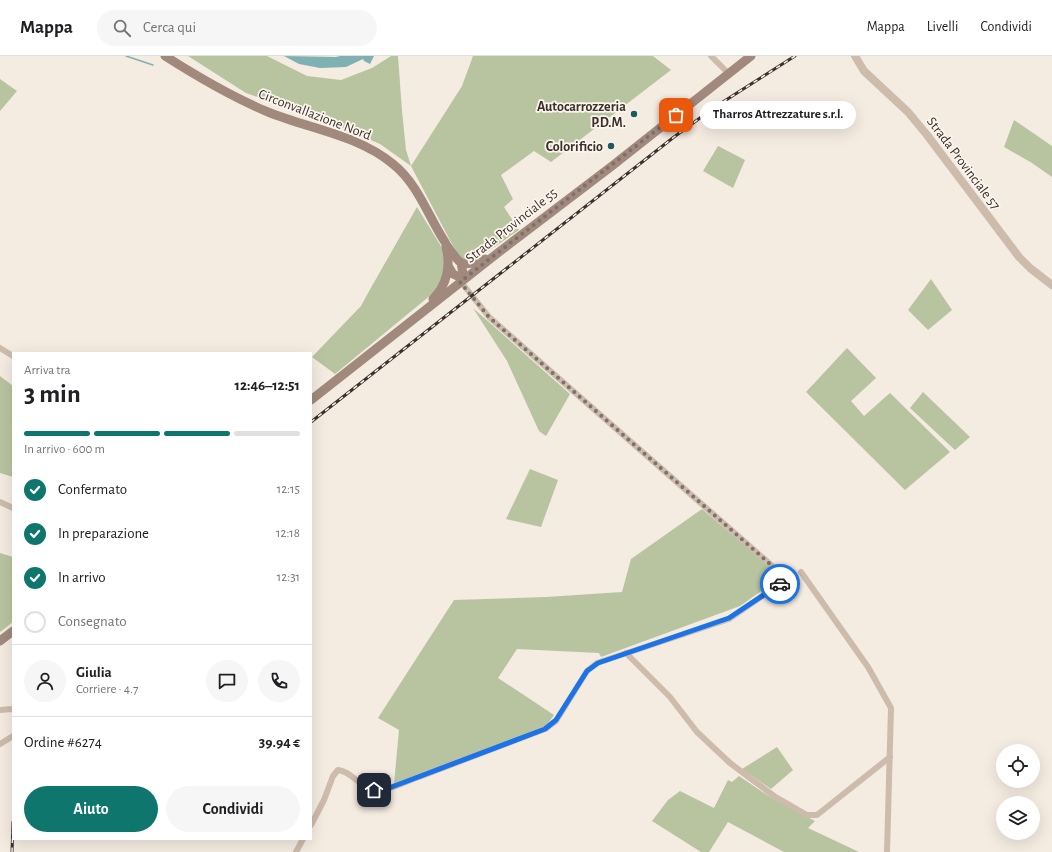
<!DOCTYPE html>
<html lang="it">
<head>
<meta charset="utf-8">
<style>
	body { margin:0; font-family:"Alegreya Sans",sans-serif; background:#f6f6f6; color:#202124; height:100vh; display:flex; flex-direction:column; font-size:15px; white-space:nowrap }
	* { box-sizing:border-box; margin:0 }
	p { font-size:13px; color:#757577 }
	.icon { flex:none; width:22px; height:22px; fill:none; stroke:currentColor; stroke-width:2; stroke-linecap:round; stroke-linejoin:round }
	.map { position:relative; flex:1; overflow:hidden }
	.details { position:absolute; left:12px; top:296px; width:300px; height:488px; display:flex; flex-direction:column; background:#fff; border-radius:0px; box-shadow:0 4px 16px #0002 }
	.details>* { flex:none }
	.controls { position:absolute; left:996px; top:688px; display:grid; gap:8px }
	.controls a { display:grid; place-items:center; width:44px; height:44px; border-radius:50%; background:#fff; box-shadow:0 4px 16px #0002; font-size:20px }
	.pin { position:absolute; display:grid; place-items:center; width:34px; height:34px; color:#fff; margin:-17px; border-radius:8px; box-shadow:0 2px 6px #0006 }
	.courier { position:absolute; display:grid; place-items:center; width:40px; height:40px; margin:-20px; border:3px solid #1a73e8; border-radius:50%; background:#fff; color:#222; box-shadow:0 1px 5px #0007 }
	.bubble { position:absolute; height:28px; border-radius:14px; background:#fff; box-shadow:0 4px 16px #0002; font-size:13px; font-weight:700; line-height:28px; text-align:center }
	.head em { font-style:normal; font-weight:700 }
	.head div { display:flex; flex-direction:column-reverse }
	.head { display:flex; align-items:center; justify-content:space-between; height:68px; padding:0 12px }
	h1 { font-size:26px; font-weight:700; line-height:30px }
	.bar { display:grid; grid-template-columns:repeat(4,1fr); gap:6px 4px; align-content:center; height:48px; padding:0 12px }
	.bar i { height:5px; border-radius:3px; background:#e0e0e0 }
	.bar .active { background:#0f766e }
	.bar p { grid-column:span 4 }
	.line { display:flex; align-items:center; gap:10px; padding:0 12px; border-top:1px solid #e0e0e0 }
	.line div { flex:1 }
	.round { display:grid; place-items:center; flex:none; width:42px; height:42px; border-radius:21px; background:#f6f6f6 }
	ol { padding:0 12px; list-style:none }
	li { display:flex; align-items:center; gap:12px; height:44px }
	li p { margin-inline-start:auto }
	li .icon { padding:4px; border-radius:50%; background:#0f766e; color:#fff; stroke-width:4 }
	li:last-child { color:#757577 }
	li i { width:22px; height:22px; border:2px solid #e0e0e0; border-radius:50% }
	.cta { display:flex; gap:8px; margin-top:auto; padding:8px 12px }
	.cta a { flex:1; height:46px; border-radius:24px; background:#0f766e; color:#fff; font-size:16px; font-weight:700; line-height:46px; text-align:center }
	.cta a+a { background:#f6f6f6; color:#202124 }
	header { display:flex; align-items:center; gap:24px; box-sizing:border-box; height:56px; padding:0 20px; background:#fff; border-bottom:1px solid #e0e0e0 }
	header strong { font-size:19px }
	nav { display:flex; gap:22px; margin-inline-start:auto; font-size:14px }
	.search { width:280px; height:36px; background:#f6f6f6; display:flex; align-items:center; gap:10px; box-sizing:border-box; padding:0 14px; border-radius:22px; color:#757577; font-size:15px }
	.map>svg:first-child { display:block }
</style>
</head>
<body>
<header>
<strong>Mappa</strong>
<div class="search"><svg class="icon" aria-label="search" viewBox="0 0 24 24"><circle cx="10" cy="10" r="6"/><path d="M15 15l6 6"/></svg>Cerca qui</div>
<nav><a>Mappa</a><a>Livelli</a><a>Condividi</a></nav>
</header>
<div class="map">
<svg width="1052" height="796" viewBox="0 0 1052 796">
	<rect width="100%" height="100%" fill="#f4ebe1"/>
	<!-- green -->
	<g fill="#b8c4a0">
		<path d="M188 0H267L307 20 341 24 372 12 391 0H398L402 55 406 94 411 110 462 30 473 0H653L671 14 551 106 534 95 501 119 513 143 504 151 519 174C508 181 479 204 467 204 460 204 457 197 454 192L411 110 380 88 338 70 246 37Z"/>
		<polygon points="0,23 17,35 0,55"/>
		<polygon points="1014,64 1052,90 1052,121 1032,107 1004,91"/>
		<polygon points="718,90 745,104 733,132 703,115"/>
		<polygon points="417,151 444,195 444,211 441,227 432,238 335,318 312,301 361,250 368,237"/>
		<polygon points="931,223 952,254 928,274 908,254"/>
		<polygon points="473,252 570,338 546,380 539,375 507,305"/>
		<polygon points="847,292 876,322 851,345 864,360 890,337 950,396 905,434 806,336"/>
		<polygon points="0,320 13,330 13,421 0,417"/>
		<polygon points="923,336 970,381 955,394 910,352"/>
		<polygon points="530,413 558,424 541,471 506,463"/>
		<polygon points="702,453 776,516 778,523 740,550 601,601 599,597 517,593 498,622 554,659 546,670 399,727 394,728 399,674 378,662 454,544 546,541 622,536 631,503"/>
		<polygon points="0,497 13,501 13,566 0,576"/>
		<polygon points="777,691 793,714 771,733 742,713"/>
		<polygon points="739,720 767,739 815,765 808,772 859,796 784,796 728,766 709,796 701,796 652,765 668,744 680,735 714,752 728,724 732,726"/>
	</g>
	<!-- water -->
	<polygon fill="#7fb0b2" points="284,0 336,1 340,0 374,0 370,8 364,5 363,3 346,11 320,12 299,8"/>
	<g fill="none" stroke-linecap="round" stroke-linejoin="round">
		<!-- stream -->
		<polyline stroke="#7fb0b2" stroke-width="1.5" points="126,0 153,9"/>
		<!-- minor -->
		<g stroke="#cdbbac" stroke-width="6">
			<polyline points="711,0 729,18"/>
			<polyline points="0,292 13,300"/>
			<polyline points="0,446 13,452"/>
			<polyline points="801,516 868,611 891,652 887,796"/>
			<polyline points="626,597 670,641 697,676 730,707 774,740 807,759 817,759 890,701"/>
			<polyline points="0,654 13,653"/>
			<polyline points="0,688 13,680"/>
			<path d="M311 769 324 744 333 720 338 714C354 716 359 733 378 734 388 735 409 724 419 721 461 705 503 689 545 673L556 665 587 615 597 607 729 563 787 523 489 261 461 226"/>
			<polyline points="296,796 303,783"/>
		</g>
		<!-- tertiary -->
		<polyline stroke="#cdbbac" stroke-width="8" points="855,0 864,15 908,56 927,79 1019,201 1030,212 1052,229"/>
		<!-- secondary -->
		<g stroke="#a18a7d" stroke-width="9">
			<path d="M165 0C198 21 232 41 268 56 310 73 358 79 393 108 418 128 428 160 445 186 446 189 448 191 450 194 454 199 456 203 461 207L464 223"/>
			<path d="M461 207C470 209 477 207 485 203"/>
			<polyline points="448,210 453,218 464,223"/>
			<path d="M433 243C447 229 451 210 446 191"/>
			<polyline points="311,344 499,196 612,110 751,0"/>
			<polyline points="0,585 13,575"/>
		</g>
		<!-- rail casing -->
		<g stroke="#3b302b" stroke-width="3">
			<g id="rail">
				<polyline points="311,366 674,81 715,51 795,0"/>
				<polyline points="12,796 13,766"/>
			</g>
		</g>
		<!-- rail -->
		<use href="#rail" stroke="#fbf5ee" stroke-width="1.5" stroke-dasharray="4.5" stroke-linecap="butt"/>
	</g>
	<g fill="none" stroke-linecap="round" stroke-linejoin="round">
		<!-- done -->
		<path stroke="#7c716b" stroke-width="4" stroke-dasharray="0 7.2" d="M676 59C604 115 532 170 460 226L489 261 787 523 780 528"/>
		<!-- route -->
		<polyline stroke="#1a73e8" stroke-width="5" points="374,734 381,734 389,732 545,673 556,664 587,615 598,607 729,562 780,528"/>
	</g>
	<!-- markers -->
	<g fill="#1f5a5e" stroke="#fbf5ee" stroke-width="1.5">
		<circle cx="634" cy="58" r="4"/>
		<circle cx="611" cy="90" r="4"/>
	</g>
	<g text-anchor="middle" stroke-width="3.5" stroke-linejoin="round" paint-order="stroke">
		<!-- poi labels -->
		<g font-size="14" font-weight="bold" fill="#3b302b" stroke="#fbf5ee" text-anchor="end">
			<text x="626" y="55">Autocarrozzeria<tspan x="626" dy="16">P.D.M.</tspan></text>
			<text x="603" y="95">Colorificio</text>
		</g>
		<!-- street labels -->
		<g font-size="14" fill="#3b302b" stroke="#fbf5ee">
			<text transform="translate(315 58) rotate(21)" y="5">Circonvallazione Nord</text>
			<text transform="translate(964 107) rotate(53)" y="5">Strada Provinciale 57</text>
			<text transform="translate(511 169) rotate(-38)" y="5">Strada Provinciale 55</text>
		</g>
	</g>
</svg>
<div class="controls">
<a><svg class="icon" aria-label="locate" viewBox="0 0 24 24"><circle cx="12" cy="12" r="6"/><path d="M12 2v4M12 18v4M2 12h4M18 12h4"/></svg></a>
<a><svg class="icon" aria-label="layers" viewBox="0 0 24 24"><path d="M12 4l9 5-9 5-9-5zM3 14l9 5 9-5"/></svg></a>
</div>
<div class="pin" style="left:676px;top:59px;background:#ea580c"><svg class="icon" aria-label="bag" viewBox="0 0 24 24"><path d="M5 8h14l-1 12H6zM9 8a3 3 0 0 1 6 0"/></svg></div>
<div class="pin" style="left:374px;top:734px;background:#1f2937"><svg class="icon" aria-label="home" viewBox="0 0 24 24"><path d="M3 11l9-7 9 7M6 9v11h12V9"/></svg></div>
<div class="courier" style="left:780px;top:528px"><svg class="icon" aria-label="car" viewBox="0 0 24 24"><path d="M5 17H2v-5l4-1 3-4h7l3 4 3 1v5h-3M9 17h6M6 11h13"/><circle cx="7" cy="17" r="2"/><circle cx="17" cy="17" r="2"/></svg></div>
<div class="bubble" style="left:700px;top:45px;width:156px">Tharros Attrezzature s.r.l.</div>
<section class="details">
<div class="head"><div><h1>3 min</h1><p>Arriva tra</p></div><em>12:46–12:51</em></div>
<div class="bar"><i class="active"></i><i class="active"></i><i class="active"></i><i></i><p>In arrivo · 600 m</p></div>
<ol>
<li><svg class="icon" aria-label="check" viewBox="0 0 24 24"><path d="M5 12l5 5 9-10"/></svg>Confermato<p>12:15</p></li>
<li><svg class="icon" aria-label="check" viewBox="0 0 24 24"><path d="M5 12l5 5 9-10"/></svg>In preparazione<p>12:18</p></li>
<li><svg class="icon" aria-label="check" viewBox="0 0 24 24"><path d="M5 12l5 5 9-10"/></svg>In arrivo<p>12:31</p></li>
<li><i></i>Consegnato</li>
</ol>
<div class="line" style="height:72px"><a class="round"><svg class="icon" aria-label="person" viewBox="0 0 24 24"><circle cx="12" cy="8" r="4"/><path d="M4 21q1-7 8-7t8 7"/></svg></a><div><b>Giulia</b><p>Corriere · 4.7</p></div><a class="round"><svg class="icon" aria-label="chat" viewBox="0 0 24 24"><path d="M4 5h16v11H9l-5 4z"/></svg></a><a class="round"><svg class="icon" aria-label="phone" viewBox="0 0 24 24"><path d="M5 4h4l2 5-3 2q2 4 5 5l2-3 5 2v4C11 20 4 13 5 4z"/></svg></a></div>
<div class="line" style="height:52px"><div>Ordine #6274</div><b>39.94 €</b></div>
<div class="cta"><a>Aiuto</a><a>Condividi</a></div>
</section>
</div>
</body>
</html>
